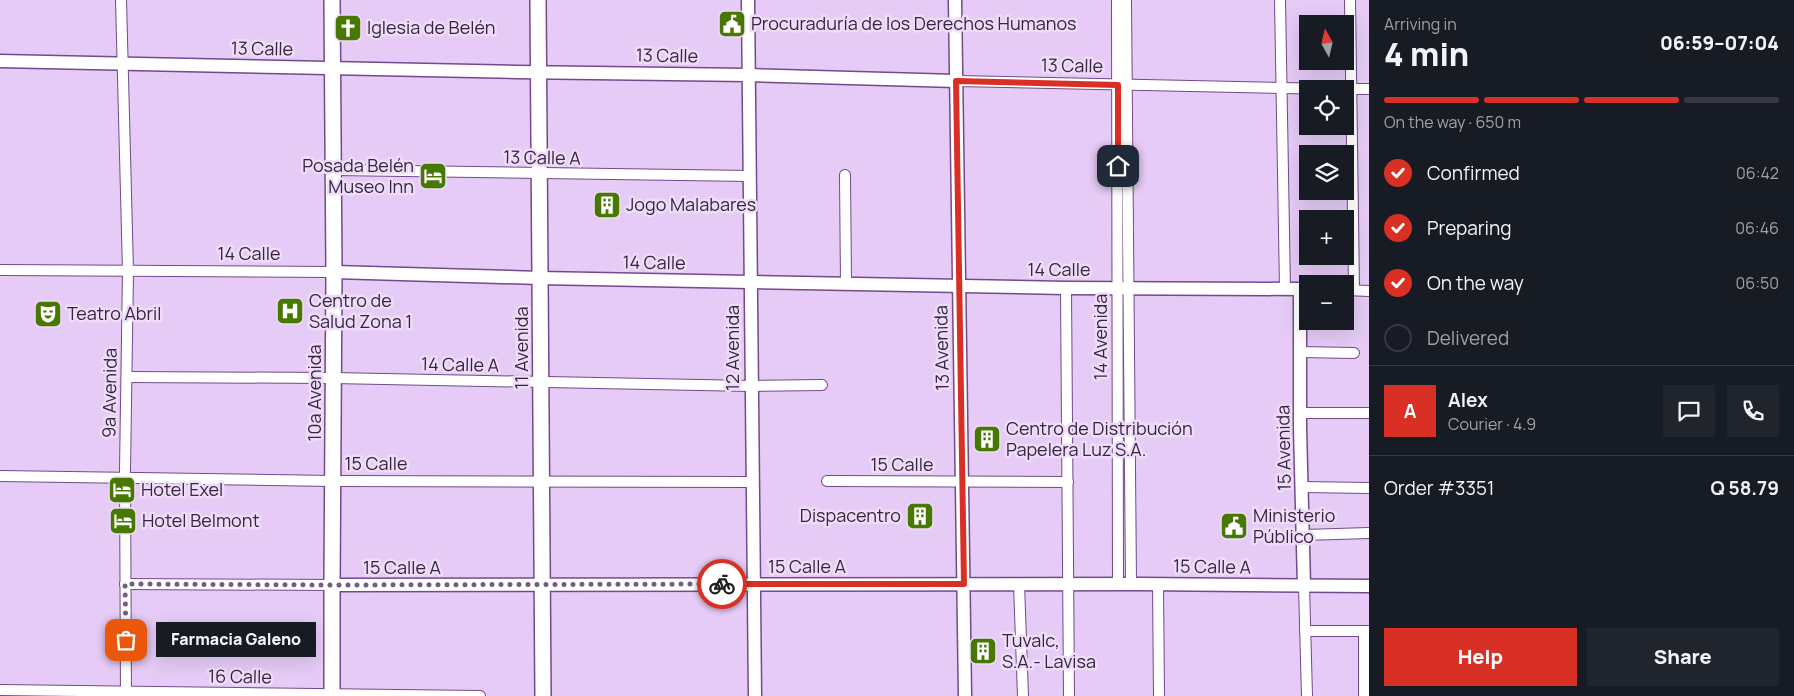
<!DOCTYPE html>
<html lang="en">
<head>
<meta charset="utf-8">
<style>
	body { margin:0; font-family:Manrope,sans-serif; background:#20242c; color:#f1f3f6; height:100vh; display:flex; flex-direction:column; font-size:19px; white-space:nowrap }
	* { box-sizing:border-box; margin:0 }
	p { font-size:16px; color:#9ea1a6 }
	.icon { flex:none; width:28px; height:28px; fill:none; stroke:currentColor; stroke-width:2; stroke-linecap:round; stroke-linejoin:round }
	.map { position:relative; flex:1; overflow:hidden }
	.side { display:flex; flex-direction:column; background:#171b24; width:425px }
	.side>* { flex:none }
	.needle { width:32px; rotate:352deg }
	.tools { position:absolute; left:1299px; top:15px; display:grid; gap:10px }
	.tools a { display:grid; place-items:center; width:55px; height:55px; border-radius:0px; background:#171b24; box-shadow:0 5px 20px #0002; font-size:25px }
	.pin { position:absolute; display:grid; place-items:center; width:42px; height:42px; color:#fff; margin:-21px; border-radius:10px; box-shadow:0 2px 8px #0006 }
	.courier { position:absolute; display:grid; place-items:center; width:50px; height:50px; margin:-25px; border:4px solid #d93025; border-radius:50%; background:#fff; color:#222; box-shadow:0 1px 6px #0007 }
	.bubble { position:absolute; height:35px; border-radius:0px; background:#171b24; box-shadow:0 5px 20px #0002; font-size:16px; font-weight:800; line-height:35px; text-align:center }
	.summary em { font-style:normal; font-weight:800 }
	.summary div { display:flex; flex-direction:column-reverse }
	.summary { display:flex; align-items:center; justify-content:space-between; height:85px; padding:0 15px }
	h1 { font-size:32px; font-weight:800; line-height:38px }
	.bar { display:grid; grid-template-columns:repeat(4,1fr); gap:8px 5px; align-content:center; height:60px; padding:0 15px }
	.bar i { height:6px; border-radius:4px; background:#363941 }
	.bar .active { background:#d93025 }
	.bar p { grid-column:span 4 }
	.line { display:flex; align-items:center; gap:12px; padding:0 15px; border-top:1px solid #363941 }
	.line div { flex:1 }
	.round { display:grid; place-items:center; flex:none; width:52px; height:52px; border-radius:0px; background:#20242c }
	ol { padding:0 15px; list-style:none }
	li { display:flex; align-items:center; gap:15px; height:55px }
	li p { margin-inline-start:auto }
	li .icon { padding:5px; border-radius:50%; background:#d93025; color:#fff; stroke-width:4 }
	li:last-child { color:#9ea1a6 }
	li i { width:28px; height:28px; border:2px solid #363941; border-radius:50% }
	.button { display:flex; gap:10px; margin-top:auto; padding:10px 15px }
	.button a { flex:1; height:58px; border-radius:0px; background:#d93025; color:#fff; font-size:20px; font-weight:800; line-height:58px; text-align:center }
	.button a+a { background:#20242c; color:#f1f3f6 }
	main { display:flex; flex:1; min-height:0 }
	.map>svg:first-child { display:block }
</style>
</head>
<body>
<main>
<div class="map">
<svg width="1369" height="696" viewBox="0 0 1369 696">
	<rect width="100%" height="100%" fill="#e5cbf6"/>
	<g fill="none" stroke-linecap="round" stroke-linejoin="round">
		<!-- minor casing -->
		<g stroke="#734a8a" stroke-width="12">
			<g id="minor">
				<polyline points="121,0 128,271 125,470 126,696"/>
				<polyline points="1117,0 1118,584"/>
				<polyline points="1126,0 1131,584"/>
				<polyline points="1280,0 1285,289"/>
				<polyline points="1350,0 1354,290"/>
				<polyline points="956,81 1333,89"/>
				<polyline points="1346,89 1369,89"/>
				<polyline points="334,170 750,176"/>
				<polyline points="845,175 846,283"/>
				<polyline points="0,270 334,272"/>
				<polyline points="1066,288 1069,696"/>
				<polyline points="1345,290 1369,291"/>
				<polyline points="1301,352 1354,353"/>
				<polyline points="127,377 333,378 751,386 822,385"/>
				<polyline points="1300,413 1369,413"/>
				<polyline points="0,476 333,481 752,482"/>
				<polyline points="827,481 1068,482"/>
				<polyline points="1302,487 1369,488"/>
				<polyline points="1304,535 1369,533"/>
				<polyline points="125,584 332,585"/>
				<polyline points="1019,584 1023,696"/>
				<polyline points="1158,584 1159,696"/>
				<polyline points="1304,586 1307,696"/>
				<polyline points="1305,631 1369,631"/>
				<polyline points="0,690 480,696"/>
				<polyline points="1364,696 1364,631"/>
			</g>
		</g>
		<!-- tertiary casing -->
		<g stroke="#734a8a" stroke-width="15">
			<g id="tertiary">
				<polyline points="748,0 755,696"/>
				<polyline points="955,0 965,696"/>
				<polyline points="0,61 516,72 748,75 956,81"/>
				<polyline points="334,272 540,278 1066,288 1300,289 1300,428 1304,586"/>
				<polyline points="332,585 1141,584 1369,586"/>
			</g>
		</g>
		<!-- secondary casing -->
		<g stroke="#734a8a" stroke-width="18">
			<g id="secondary">
				<polyline points="332,0 334,272 332,585 332,696"/>
				<polyline points="538,0 543,696"/>
			</g>
		</g>
		<!-- minor -->
		<use href="#minor" stroke="#fff" stroke-width="10"/>
		<!-- tertiary -->
		<use href="#tertiary" stroke="#fff" stroke-width="12"/>
		<!-- secondary -->
		<use href="#secondary" stroke="#fff" stroke-width="15"/>
	</g>
	<g fill="none" stroke-linecap="round" stroke-linejoin="round">
		<!-- done -->
		<polyline stroke="#735e80" stroke-width="5" stroke-dasharray="0 9" points="126,640 125,584 332,585 722,584"/>
		<!-- route -->
		<polyline stroke="#d93025" stroke-width="6" points="722,584 964,584 956,81 1118,85 1118,166"/>
	</g>
	<!-- icons -->
	<defs>
		<g id="civic-square" transform="scale(1.4375)"><rect x="-9" y="-9" width="18" height="18" rx="4" fill="#477801" stroke="#eedcf9"/><path d="M-.6-6.5H3V-4.5H.6V-3L4-1V1h2V6H-6V1h2V-1L-.6-3ZM-1.2 2.5V6h2.4V2.5Z" fill="#fff"/></g>
		<g id="church-square" transform="scale(1.4375)"><rect x="-9" y="-9" width="18" height="18" rx="4" fill="#477801" stroke="#eedcf9"/><path d="M-1.2-6h2.4v3.5h3.3v2.4h-3.3V6h-2.4V-.1h-3.3v-2.4h3.3Z" fill="#fff"/></g>
		<g id="hotel-square" transform="scale(1.4375)"><rect x="-9" y="-9" width="18" height="18" rx="4" fill="#477801" stroke="#eedcf9"/><path d="M-6-4.5h1.5V1H6V5H4.5V3h-9V5H-6ZM-4 0a1.8 1.8 0 1 1 3.6 0ZM.5 0V-2.5h3Q6-2.5 6 0Z" fill="#fff"/></g>
		<g id="building-square" transform="scale(1.4375)"><rect x="-9" y="-9" width="18" height="18" rx="4" fill="#477801" stroke="#eedcf9"/><path d="M-4-6H4V6H1V3H-1V6H-4ZM-2.5-4.3h1.7v1.8h-1.7ZM.8-4.3h1.7v1.8H.8ZM-2.5-1h1.7V.8h-1.7ZM.8-1h1.7V.8H.8Z" fill="#fff"/></g>
		<g id="hospital-square" transform="scale(1.4375)"><rect x="-9" y="-9" width="18" height="18" rx="4" fill="#477801" stroke="#eedcf9"/><path d="M-5-5h3v3.5h4V-5h3V5h-3V1.5h-4V5h-3Z" fill="#fff"/></g>
		<g id="theatre-square" transform="scale(1.4375)"><rect x="-9" y="-9" width="18" height="18" rx="4" fill="#477801" stroke="#eedcf9"/><path d="M-5-5.5Q0-4 5-5.5V0Q5 5 0 6Q-5 5-5 0ZM-3.3-2.5H-1v1.5H-3.3ZM1-2.5H3.3v1.5H1ZM-2.8 1Q0 5.5 2.8 1Z" fill="#fff"/></g>
	</defs>
	<g fill-rule="evenodd">
		<use href="#civic-square" x="732" y="24"/>
		<use href="#church-square" x="348" y="28"/>
		<use href="#hotel-square" x="433" y="176"/>
		<use href="#building-square" x="607" y="205"/>
		<use href="#hospital-square" x="290" y="311"/>
		<use href="#theatre-square" x="48" y="314"/>
		<use href="#building-square" x="987" y="439"/>
		<use href="#hotel-square" x="122" y="490"/>
		<use href="#building-square" x="920" y="516"/>
		<use href="#hotel-square" x="123" y="521"/>
		<use href="#civic-square" x="1234" y="526"/>
		<use href="#building-square" x="983" y="651"/>
	</g>
	<g text-anchor="middle" stroke-width="5" stroke-linejoin="round" paint-order="stroke">
		<!-- poi labels -->
		<g font-size="18" fill="#362440" stroke="#eedcf9" text-anchor="start">
			<text x="751" y="30">Procuraduría de los Derechos Humanos</text>
			<text x="367" y="34">Iglesia de Belén</text>
			<text x="414" y="172" text-anchor="end">Posada Belén<tspan x="414" dy="21">Museo Inn</tspan></text>
			<text x="626" y="211">Jogo Malabares</text>
			<text x="309" y="307">Centro de<tspan x="309" dy="21">Salud Zona 1</tspan></text>
			<text x="67" y="320">Teatro Abril</text>
			<text x="1006" y="435">Centro de Distribución<tspan x="1006" dy="21">Papelera Luz S.A.</tspan></text>
			<text x="141" y="496">Hotel Exel</text>
			<text x="901" y="522" text-anchor="end">Dispacentro</text>
			<text x="1253" y="522">Ministerio<tspan x="1253" dy="21">Público</tspan></text>
			<text x="142" y="527">Hotel Belmont</text>
			<text x="1002" y="647">Tuvalc,<tspan x="1002" dy="21">S.A.- Lavisa</tspan></text>
		</g>
		<!-- street labels -->
		<g font-size="18" fill="#362440" stroke="#eedcf9">
			<text transform="translate(262 49) rotate(1)" y="6">13 Calle</text>
			<text transform="translate(667 56) rotate(1)" y="6">13 Calle</text>
			<text transform="translate(1072 66) rotate(1)" y="6">13 Calle</text>
			<text transform="translate(542 158) rotate(1)" y="6">13 Calle A</text>
			<text x="249" y="260">14 Calle</text>
			<text transform="translate(654 263) rotate(1)" y="6">14 Calle</text>
			<text x="1059" y="276">14 Calle</text>
			<text transform="translate(1101 337) rotate(-90)" y="6">14 Avenida</text>
			<text transform="translate(522 348) rotate(-90)" y="6">11 Avenida</text>
			<text transform="translate(733 348) rotate(-90)" y="6">12 Avenida</text>
			<text transform="translate(942 348) rotate(-91)" y="6">13 Avenida</text>
			<text transform="translate(460 365) rotate(1)" y="6">14 Calle A</text>
			<text transform="translate(110 393) rotate(-89)" y="6">9a Avenida</text>
			<text transform="translate(315 393) rotate(-90)" y="6">10a Avenida</text>
			<text transform="translate(1284 448) rotate(-91)" y="6">15 Avenida</text>
			<text x="376" y="470">15 Calle</text>
			<text x="902" y="471">15 Calle</text>
			<text x="807" y="573">15 Calle A</text>
			<text transform="translate(1212 567) rotate(1)" y="6">15 Calle A</text>
			<text x="402" y="574">15 Calle A</text>
			<text transform="translate(240 677) rotate(1)" y="6">16 Calle</text>
		</g>
	</g>
</svg>
<div class="tools">
<a><svg class="needle" viewBox="-14 -14 28 28"><path d="M0-13l5 13h-10z" fill="#e53935"/><path d="M0 13l5-13h-10z" fill="#9ea1a6"/></svg></a>
<a><svg class="icon" aria-label="locate" viewBox="0 0 24 24"><circle cx="12" cy="12" r="6"/><path d="M12 2v4M12 18v4M2 12h4M18 12h4"/></svg></a>
<a><svg class="icon" aria-label="layers" viewBox="0 0 24 24"><path d="M12 4l9 5-9 5-9-5zM3 14l9 5 9-5"/></svg></a>
<a>+</a>
<a>−</a>
</div>
<div class="pin" style="left:126px;top:640px;background:#ea580c"><svg class="icon" aria-label="bag" viewBox="0 0 24 24"><path d="M5 8h14l-1 12H6zM9 8a3 3 0 0 1 6 0"/></svg></div>
<div class="pin" style="left:1118px;top:166px;background:#1f2937"><svg class="icon" aria-label="home" viewBox="0 0 24 24"><path d="M3 11l9-7 9 7M6 9v11h12V9"/></svg></div>
<div class="courier" style="left:722px;top:584px"><svg class="icon" aria-label="bike" viewBox="0 0 24 24"><circle cx="6" cy="16" r="4"/><circle cx="18" cy="16" r="4"/><path d="M6 16l4-8h5l3 8M10 8l3 8H6M13 5h3"/></svg></div>
<div class="bubble" style="left:156px;top:622px;width:160px">Farmacia Galeno</div>
</div>
<section class="side">
<div class="summary"><div><h1>4 min</h1><p>Arriving in</p></div><em>06:59–07:04</em></div>
<div class="bar"><i class="active"></i><i class="active"></i><i class="active"></i><i></i><p>On the way · 650 m</p></div>
<ol>
<li><svg class="icon" aria-label="check" viewBox="0 0 24 24"><path d="M5 12l5 5 9-10"/></svg>Confirmed<p>06:42</p></li>
<li><svg class="icon" aria-label="check" viewBox="0 0 24 24"><path d="M5 12l5 5 9-10"/></svg>Preparing<p>06:46</p></li>
<li><svg class="icon" aria-label="check" viewBox="0 0 24 24"><path d="M5 12l5 5 9-10"/></svg>On the way<p>06:50</p></li>
<li><i></i>Delivered</li>
</ol>
<div class="line" style="height:90px"><b class="round" style="background:#d93025;color:#fff">A</b><div><b>Alex</b><p>Courier · 4.9</p></div><a class="round"><svg class="icon" aria-label="chat" viewBox="0 0 24 24"><path d="M4 5h16v11H9l-5 4z"/></svg></a><a class="round"><svg class="icon" aria-label="phone" viewBox="0 0 24 24"><path d="M5 4h4l2 5-3 2q2 4 5 5l2-3 5 2v4C11 20 4 13 5 4z"/></svg></a></div>
<div class="line" style="height:65px"><div>Order #3351</div><b>Q 58.79</b></div>
<div class="button"><a>Help</a><a>Share</a></div>
</section>
</main>
</body>
</html>
